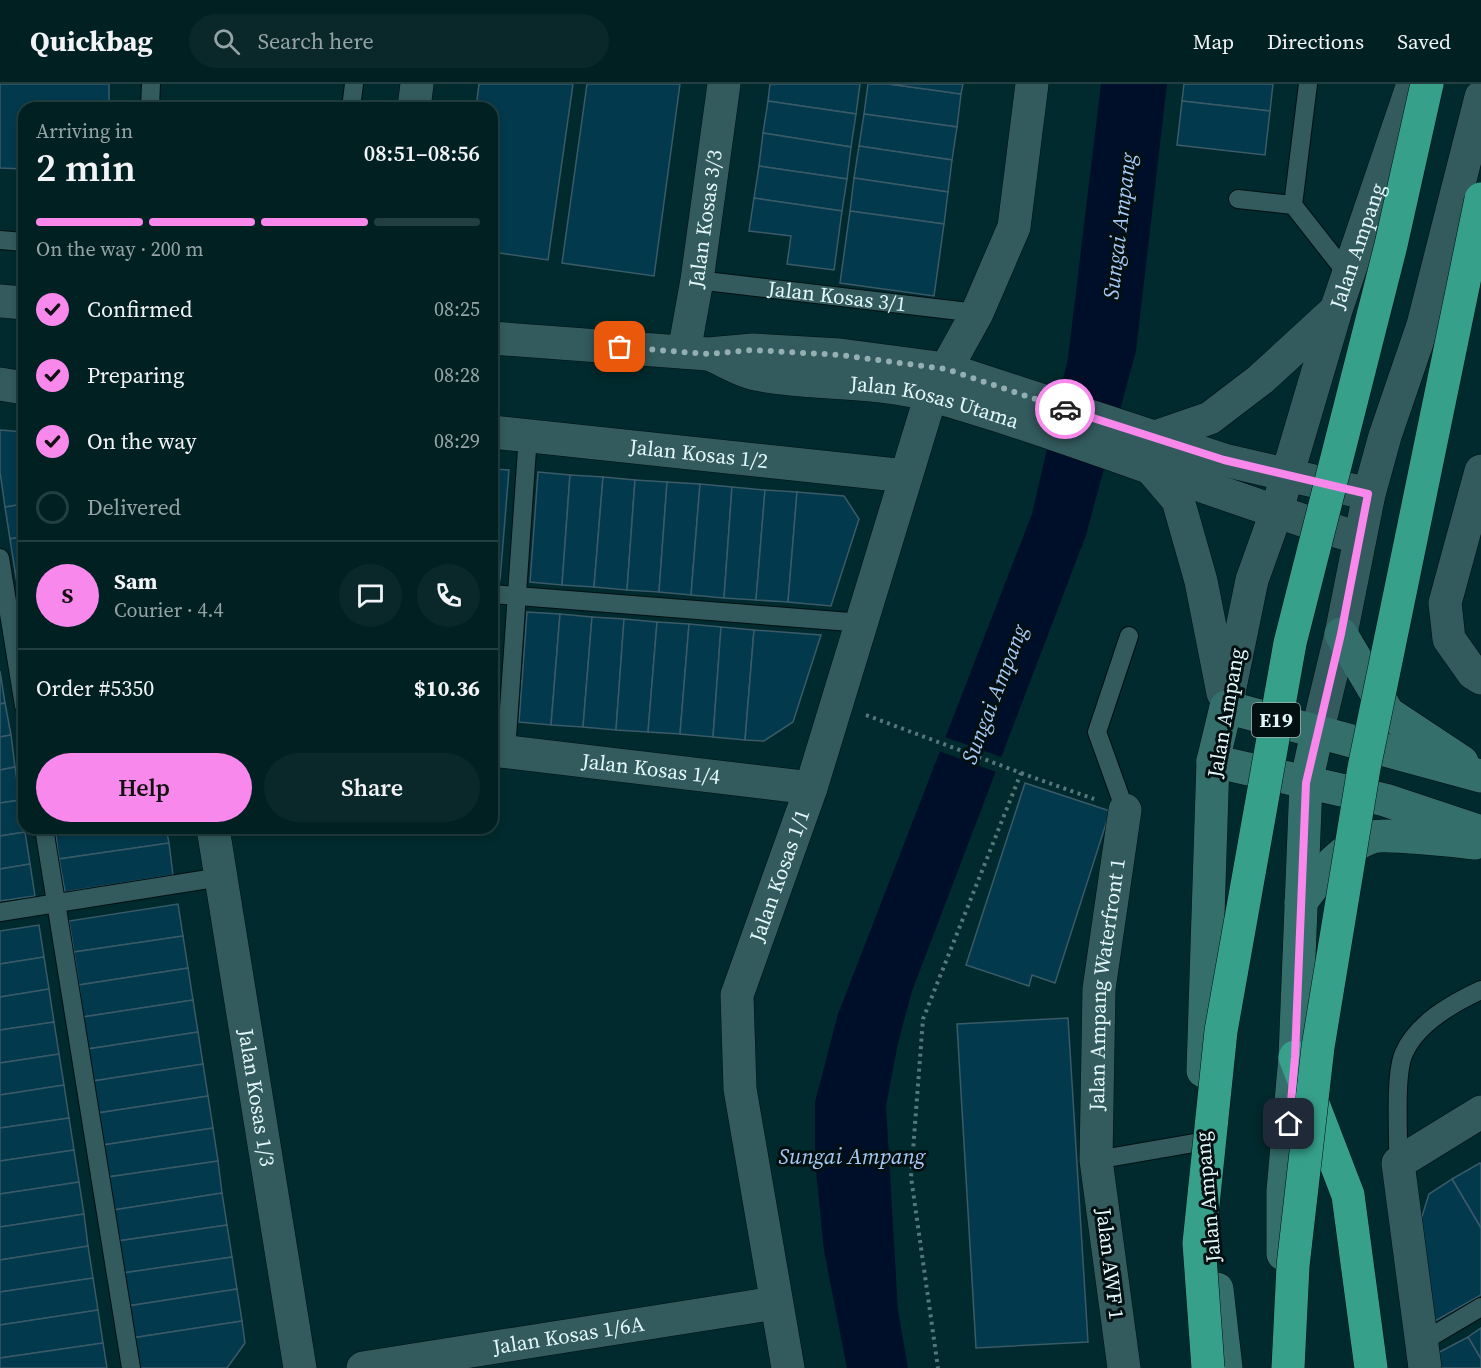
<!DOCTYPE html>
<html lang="en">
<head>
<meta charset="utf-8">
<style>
	body { margin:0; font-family:"Source Serif 4",serif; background:#0a282a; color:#f1f3f6; height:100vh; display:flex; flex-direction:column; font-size:22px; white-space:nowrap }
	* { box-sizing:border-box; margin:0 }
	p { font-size:20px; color:#95a3a5 }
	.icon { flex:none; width:33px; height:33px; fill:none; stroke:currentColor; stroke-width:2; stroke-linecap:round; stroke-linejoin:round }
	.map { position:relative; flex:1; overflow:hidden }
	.side { position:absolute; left:18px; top:18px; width:480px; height:732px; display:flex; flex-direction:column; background:#002022; border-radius:18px; box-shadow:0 3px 9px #0003,0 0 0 2px #223e40 }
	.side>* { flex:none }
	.pin { position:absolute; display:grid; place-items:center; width:51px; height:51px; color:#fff; margin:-26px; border-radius:12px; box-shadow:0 3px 9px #0006 }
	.courier { position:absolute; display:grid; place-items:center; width:60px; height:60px; margin:-30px; border:4px solid #f888eb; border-radius:50%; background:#fff; color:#222; box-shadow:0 2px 8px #0007 }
	.head em { font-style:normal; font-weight:600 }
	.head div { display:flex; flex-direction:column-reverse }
	.head { display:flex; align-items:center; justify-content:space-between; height:102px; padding:0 18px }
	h1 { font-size:39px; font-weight:600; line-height:45px }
	.bar { display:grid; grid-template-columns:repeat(4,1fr); gap:9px 6px; align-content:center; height:72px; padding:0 18px }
	.bar i { height:8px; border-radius:4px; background:#223e40 }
	.bar .on { background:#f888eb }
	.bar p { grid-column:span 4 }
	.line { display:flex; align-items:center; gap:15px; padding:0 18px; border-top:2px solid #223e40 }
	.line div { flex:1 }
	.round { display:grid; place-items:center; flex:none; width:63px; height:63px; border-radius:32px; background:#0a282a }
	ol { padding:0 18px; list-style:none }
	li { display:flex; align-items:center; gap:18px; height:66px }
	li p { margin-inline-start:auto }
	li .icon { padding:6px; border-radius:50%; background:#f888eb; color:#111; stroke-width:4 }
	li:last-child { color:#95a3a5 }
	li i { width:33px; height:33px; border:3px solid #223e40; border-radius:50% }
	.action { display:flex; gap:12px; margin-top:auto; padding:12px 18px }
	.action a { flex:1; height:69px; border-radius:36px; background:#f888eb; color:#111; font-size:24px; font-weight:600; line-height:69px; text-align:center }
	.action a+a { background:#0a282a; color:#f1f3f6 }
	header { display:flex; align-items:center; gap:36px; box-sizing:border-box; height:84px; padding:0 30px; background:#002022; border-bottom:2px solid #223e40 }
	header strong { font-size:28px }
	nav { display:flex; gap:33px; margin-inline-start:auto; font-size:21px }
	.search { width:420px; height:54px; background:#0a282a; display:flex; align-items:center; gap:15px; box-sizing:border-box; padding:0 21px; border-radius:33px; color:#95a3a5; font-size:22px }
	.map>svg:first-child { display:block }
</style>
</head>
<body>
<header>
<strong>Quickbag</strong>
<div class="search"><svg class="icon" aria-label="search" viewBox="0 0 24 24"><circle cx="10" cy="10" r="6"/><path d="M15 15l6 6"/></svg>Search here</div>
<nav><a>Map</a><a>Directions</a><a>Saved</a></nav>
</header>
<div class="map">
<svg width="1481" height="1284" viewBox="0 0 1481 1284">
	<rect width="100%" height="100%" fill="#002a2d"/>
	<!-- water -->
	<polygon fill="#000f29" points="1101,0 1167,0 1136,267 1086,451 912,907 898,959 886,1022 898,1227 908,1284 847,1284 824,1167 815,1076 815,1018 838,930 1032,430 1068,274"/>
	<!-- pier -->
	<polygon fill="#002a2d" points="942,652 1004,674 999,689 936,666"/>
	<!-- building -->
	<g fill="#03394c" stroke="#3a5a68" stroke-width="1.5">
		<polygon points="0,0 109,0 109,24 24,24 24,85 0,84"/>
		<polygon points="479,0 573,0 548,176 492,168 492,24 476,24"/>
		<polygon points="587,0 680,0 654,192 562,179"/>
		<polygon points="770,0 860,0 856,30 768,17"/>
		<polygon points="868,0 889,0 961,10 957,43 864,30"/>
		<polygon points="889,0 963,0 961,10"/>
		<polygon points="1184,0 1273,0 1270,27 1182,17"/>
		<polygon points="768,17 856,30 851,63 763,49"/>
		<polygon points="1182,17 1270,27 1265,71 1177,61"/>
		<polygon points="864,30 957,43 952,76 859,62"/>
		<polygon points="763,49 851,63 847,95 759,82"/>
		<polygon points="859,62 952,76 948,108 854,94"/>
		<polygon points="759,82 847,95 842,127 754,114"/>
		<polygon points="854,94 948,108 944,140 850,127"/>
		<polygon points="754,114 842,127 834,186 787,180 791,152 749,147"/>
		<polygon points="850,127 944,140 934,212 840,199"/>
		<polygon points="0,346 24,348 24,420 5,423 0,388"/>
		<polygon points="492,385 509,386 500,496 492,495"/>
		<polygon points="538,388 570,391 562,501 530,498"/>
		<polygon points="570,391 603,393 594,503 562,501"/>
		<polygon points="603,393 635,396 627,506 594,503"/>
		<polygon points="635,396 667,398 659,508 627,506"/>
		<polygon points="667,398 700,400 691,511 659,508"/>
		<polygon points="700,400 732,403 724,514 691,511"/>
		<polygon points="732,403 765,406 756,516 724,514"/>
		<polygon points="765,406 797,408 788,518 756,516"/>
		<polygon points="797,408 844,412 859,435 831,522 788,518"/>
		<polygon points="24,420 24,452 10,455 5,423"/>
		<polygon points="24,452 24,486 15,487 10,455"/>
		<polygon points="24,486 24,518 20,519 15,487"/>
		<polygon points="24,518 24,547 20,519"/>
		<polygon points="492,525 497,526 492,601"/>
		<polygon points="527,528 560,530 551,641 519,638"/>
		<polygon points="560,530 592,533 583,643 551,641"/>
		<polygon points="592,533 624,535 616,646 583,643"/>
		<polygon points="624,535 657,538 648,648 616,646"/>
		<polygon points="657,538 689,540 680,650 648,648"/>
		<polygon points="689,540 721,543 713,653 680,650"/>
		<polygon points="721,543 754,546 745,656 713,653"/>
		<polygon points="754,546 821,551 793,638 764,657 745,656"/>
		<polygon points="0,587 5,619 0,620"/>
		<polygon points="5,619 11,651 0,653 0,620"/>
		<polygon points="11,651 15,683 0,686 0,653"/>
		<polygon points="15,683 20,716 0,719 0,686"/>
		<polygon points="1025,699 1110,727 1055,899 1032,891 1029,902 966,881"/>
		<polygon points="20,716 25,748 0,752 0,719"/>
		<polygon points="55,744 166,744 169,759 59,775"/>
		<polygon points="25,748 30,780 0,785 0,752"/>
		<polygon points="169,759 173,791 65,808 59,775"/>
		<polygon points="30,780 35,812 0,817 0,785"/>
		<polygon points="178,820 183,852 74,868 69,837"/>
		<polygon points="39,841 44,873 0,880 0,847"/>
		<polygon points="183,852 188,884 79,901 74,868"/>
		<polygon points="44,873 49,905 0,913 0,880"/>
		<polygon points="188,884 193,916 83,933 79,901"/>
		<polygon points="49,905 54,938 0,946 0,913"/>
		<polygon points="193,916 198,948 88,965 83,933"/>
		<polygon points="1068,934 1088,1258 976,1264 957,940"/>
		<polygon points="54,938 59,970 0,979 0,946"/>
		<polygon points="198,948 203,980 93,997 88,965"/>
		<polygon points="59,970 64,1001 0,1011 0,979"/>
		<polygon points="203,980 208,1012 98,1029 93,997"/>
		<polygon points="64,1001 69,1034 0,1044 0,1011"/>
		<polygon points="208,1012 213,1044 103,1061 98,1029"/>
		<polygon points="69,1034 74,1066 0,1077 0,1044"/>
		<polygon points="213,1044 218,1077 108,1093 103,1061"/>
		<polygon points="74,1066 79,1098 0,1110 0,1077"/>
		<polygon points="218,1077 222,1109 113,1126 108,1093"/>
		<polygon points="1480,1079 1481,1080 1481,1144 1452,1095"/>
		<polygon points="1452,1095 1481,1144 1481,1211 1421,1245 1414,1158 1429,1110"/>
		<polygon points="79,1098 84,1130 0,1143 0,1110"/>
		<polygon points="222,1109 227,1141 118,1157 113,1126"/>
		<polygon points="84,1130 88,1162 0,1176 0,1143"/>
		<polygon points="227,1141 232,1173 123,1189 118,1157"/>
		<polygon points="88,1162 93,1194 0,1208 0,1176"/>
		<polygon points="232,1173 237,1205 128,1222 123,1189"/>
		<polygon points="93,1194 98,1226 0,1241 0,1208"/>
		<polygon points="237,1205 242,1237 132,1254 128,1222"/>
		<polygon points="98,1226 103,1259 0,1274 0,1241"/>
		<polygon points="242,1237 245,1259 227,1284 137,1284 132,1254"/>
		<polygon points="1481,1244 1481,1275 1468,1253"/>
		<polygon points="1468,1253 1481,1275 1481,1284 1433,1284 1432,1272"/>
		<polygon points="103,1259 107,1284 0,1284 0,1274"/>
	</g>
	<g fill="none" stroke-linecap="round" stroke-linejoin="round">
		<!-- service casing -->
		<g stroke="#001012" stroke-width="20">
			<g id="service">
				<polyline points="1308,0 1293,121 1348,191"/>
				<polyline points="150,24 151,0"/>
				<polyline points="351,24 354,0"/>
				<polyline points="1238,115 1293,121"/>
				<polyline points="0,156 24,158"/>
				<path id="s1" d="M697 196 977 229"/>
				<polyline points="0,474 24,622"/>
				<polyline points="492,510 863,539"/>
				<polyline points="506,668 528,351"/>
				<polyline points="1125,726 1097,648 1129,552"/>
				<polyline points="44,744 131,1284"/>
				<polyline points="0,828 221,793"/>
				<polyline points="1096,1076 1200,1058"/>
				<path d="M1398 1079C1399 1052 1394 991 1404 969 1417 939 1453 919 1481 906"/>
				<polyline points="1422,1258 1481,1223"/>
			</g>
		</g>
		<!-- minor casing -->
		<g stroke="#001012" stroke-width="34">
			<g id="minor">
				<polyline points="414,24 417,0"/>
				<path id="s2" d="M684 268 697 196 724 0"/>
				<polyline points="946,285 977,229 1014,143 1032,0"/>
				<polyline points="0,300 24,304"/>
				<path id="s3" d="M492 348 906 392"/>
				<polyline points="1481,387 1445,519 1449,555 1473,589 1481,594"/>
				<path id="s4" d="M492 666 811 704"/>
				<path id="s5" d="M213 744 300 1284"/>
				<path id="s6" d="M363 1284 775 1219"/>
				<path id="s7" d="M788 1284 740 1005 737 911 811 704 931 311"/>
				<path id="s8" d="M1124 1284 1096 1076 1099 905 1125 726"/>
				<polyline points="1425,1284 1398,1079 1481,1028"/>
			</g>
		</g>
		<!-- tertiary casing -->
		<g stroke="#001012" stroke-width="34">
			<g id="tertiary">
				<polyline points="0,217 24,219"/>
				<polyline points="492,254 708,270 753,266 840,271 946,285 1224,376 1369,410"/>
				<path id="s9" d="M711 271C727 278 745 289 761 291 817 301 877 296 933 312 1077 353 1215 411 1359 454"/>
				<polyline points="1152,354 1210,334 1261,295 1335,227"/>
				<polyline points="1149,382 1178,416 1201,497 1223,609"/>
				<path id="s10" d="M1226 623 1252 496 1276 429 1336 226 1413 0"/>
				<polyline points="1317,649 1341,550 1369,410 1385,352 1423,241 1481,13"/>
			</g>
		</g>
		<!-- secondary casing -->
		<g stroke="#001012" stroke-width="34">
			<g id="secondary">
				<polyline points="1341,550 1388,629 1462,678"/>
				<polyline points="1213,677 1385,716 1481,748"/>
				<path d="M1301 818C1321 791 1339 765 1372 753 1384 749 1458 757 1475 759"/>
				<polyline points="1203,987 1213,677 1226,623 1481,692"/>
				<polyline points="1283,1170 1283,1107 1295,973 1306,699 1317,649"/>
				<polyline points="1217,1205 1226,1284"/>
			</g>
		</g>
		<!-- motorway casing -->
		<g stroke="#001012" stroke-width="34">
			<polyline id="motorway" points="1295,973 1348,1111 1371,1284"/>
		</g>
		<!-- path -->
		<g stroke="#57787b" stroke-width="4" stroke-dasharray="3 4.5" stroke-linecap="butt">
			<polyline points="866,631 1021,689 923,935 911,1093 938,1284"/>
			<polyline points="1021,689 1094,715"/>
		</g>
		<!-- service -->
		<use href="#service" stroke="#335a5d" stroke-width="18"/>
		<!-- minor -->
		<use href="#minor" stroke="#335a5d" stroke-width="33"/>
		<!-- tertiary -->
		<use href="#tertiary" stroke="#335a5d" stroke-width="33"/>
		<!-- secondary -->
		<use href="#secondary" stroke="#346f6b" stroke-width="33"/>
		<!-- motorway -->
		<use href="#motorway" stroke="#36a08b" stroke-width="33"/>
		<!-- motorway-bridge casing -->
		<g stroke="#001012" stroke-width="34" stroke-linecap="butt">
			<g id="motorway-bridge">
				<polyline points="1208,1284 1199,1159 1221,947 1290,559 1391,161 1427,0"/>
				<polyline points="1288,1284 1293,1182 1318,963 1364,684 1481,115"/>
			</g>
		</g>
		<!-- motorway-bridge -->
		<use href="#motorway-bridge" stroke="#36a08b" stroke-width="33"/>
	</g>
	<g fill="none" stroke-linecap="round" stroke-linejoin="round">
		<!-- done -->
		<polyline stroke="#93afb2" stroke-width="6" stroke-dasharray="0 10.8" points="620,263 708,270 753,266 840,271 946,285 1065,325"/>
		<!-- route -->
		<polyline stroke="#f888eb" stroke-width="8" points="1065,325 1224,376 1368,410 1341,550 1306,699 1295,973 1289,1040"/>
	</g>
	<g text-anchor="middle" stroke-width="6" stroke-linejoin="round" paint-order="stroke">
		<!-- shield labels -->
		<rect fill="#021011" stroke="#9fb2b3" stroke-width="1.5" x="1252" y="619" width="48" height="34" rx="4.5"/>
		<g font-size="20" font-weight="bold" fill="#e2f7f9">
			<text x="1276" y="643">E19</text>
		</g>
		<!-- street labels -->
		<g font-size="21" fill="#e2f7f9" stroke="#021011">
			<text dy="7" stroke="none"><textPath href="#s2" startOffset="135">Jalan Kosas 3/3</textPath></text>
			<text dy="7" stroke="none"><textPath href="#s10" startOffset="480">Jalan Ampang</textPath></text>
			<text dy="7" stroke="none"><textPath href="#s1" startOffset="141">Jalan Kosas 3/1</textPath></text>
			<text dy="7" stroke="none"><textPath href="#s9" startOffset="230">Jalan Kosas Utama</textPath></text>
			<text dy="7" stroke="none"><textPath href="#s3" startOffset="208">Jalan Kosas 1/2</textPath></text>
			<text transform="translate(1226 629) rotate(-80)" y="7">Jalan Ampang</text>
			<text dy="7" stroke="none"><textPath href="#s4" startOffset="160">Jalan Kosas 1/4</textPath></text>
			<text dy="7" stroke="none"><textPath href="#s7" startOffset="504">Jalan Kosas 1/1</textPath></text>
			<text dy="7" stroke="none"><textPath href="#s8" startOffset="386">Jalan Ampang Waterfront 1</textPath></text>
			<text dy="7" stroke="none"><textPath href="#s5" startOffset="273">Jalan Kosas 1/3</textPath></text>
			<text transform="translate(1208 1113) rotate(-95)" y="7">Jalan Ampang</text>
			<text transform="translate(1110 1180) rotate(83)" y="7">Jalan AWF 1</text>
			<text dy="7" stroke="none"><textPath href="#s6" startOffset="208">Jalan Kosas 1/6A</textPath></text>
		</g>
		<!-- water labels -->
		<g font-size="22" font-style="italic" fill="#a6c9f6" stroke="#021011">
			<text transform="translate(1119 142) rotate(-83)" y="8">Sungai Ampang</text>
			<text transform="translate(994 610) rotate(-69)" y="8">Sungai Ampang</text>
			<text x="852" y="1080">Sungai Ampang</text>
		</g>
	</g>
</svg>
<div class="pin" style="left:620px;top:263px;background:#ea580c"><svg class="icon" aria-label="bag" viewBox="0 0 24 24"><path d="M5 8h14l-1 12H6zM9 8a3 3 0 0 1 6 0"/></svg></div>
<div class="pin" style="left:1289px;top:1040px;background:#1f2937"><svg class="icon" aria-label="home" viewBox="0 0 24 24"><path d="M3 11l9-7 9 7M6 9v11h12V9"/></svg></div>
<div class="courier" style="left:1065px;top:325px"><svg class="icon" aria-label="car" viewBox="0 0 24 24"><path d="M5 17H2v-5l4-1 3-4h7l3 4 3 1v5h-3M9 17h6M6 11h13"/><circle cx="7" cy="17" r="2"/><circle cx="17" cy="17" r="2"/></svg></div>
<section class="side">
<div class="head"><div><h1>2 min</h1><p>Arriving in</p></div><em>08:51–08:56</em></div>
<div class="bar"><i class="on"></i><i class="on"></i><i class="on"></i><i></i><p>On the way · 200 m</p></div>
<ol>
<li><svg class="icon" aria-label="check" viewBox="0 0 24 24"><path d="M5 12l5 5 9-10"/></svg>Confirmed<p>08:25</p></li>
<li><svg class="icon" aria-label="check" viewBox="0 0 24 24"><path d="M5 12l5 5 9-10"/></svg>Preparing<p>08:28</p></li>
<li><svg class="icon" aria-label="check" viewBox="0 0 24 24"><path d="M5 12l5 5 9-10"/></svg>On the way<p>08:29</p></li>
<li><i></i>Delivered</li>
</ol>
<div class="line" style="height:108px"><b class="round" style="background:#f888eb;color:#111">S</b><div><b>Sam</b><p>Courier · 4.4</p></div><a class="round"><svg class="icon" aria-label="chat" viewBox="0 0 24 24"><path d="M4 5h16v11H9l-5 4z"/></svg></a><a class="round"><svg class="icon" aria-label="phone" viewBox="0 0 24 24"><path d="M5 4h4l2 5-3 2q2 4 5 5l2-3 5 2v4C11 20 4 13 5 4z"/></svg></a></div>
<div class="line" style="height:78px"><div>Order #5350</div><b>$10.36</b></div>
<div class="action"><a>Help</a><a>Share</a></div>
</section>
</div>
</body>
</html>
